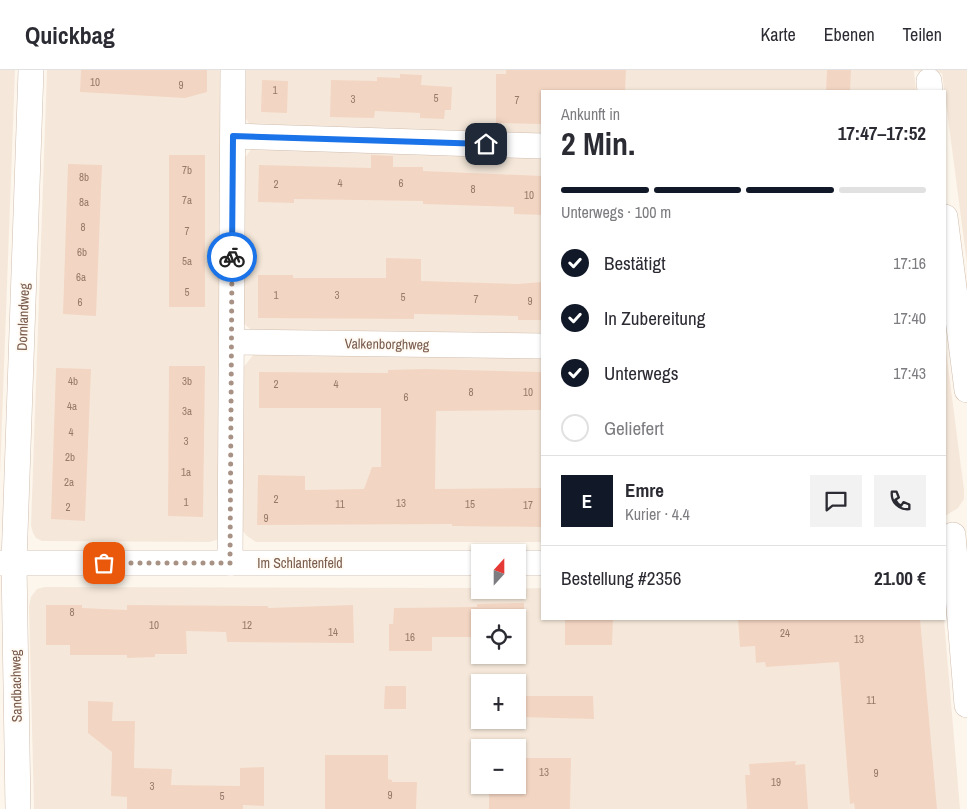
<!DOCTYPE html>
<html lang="de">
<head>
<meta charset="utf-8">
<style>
	body { margin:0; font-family:"Archivo Narrow",sans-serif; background:#f2f2f3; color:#2b2b33; height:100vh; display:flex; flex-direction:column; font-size:19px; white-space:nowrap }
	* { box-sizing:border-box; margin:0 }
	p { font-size:16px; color:#7c7c81 }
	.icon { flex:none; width:28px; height:28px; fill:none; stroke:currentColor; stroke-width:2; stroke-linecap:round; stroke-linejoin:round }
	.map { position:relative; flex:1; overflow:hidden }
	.drawer { position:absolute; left:541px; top:20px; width:405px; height:530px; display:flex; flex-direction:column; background:#fff; border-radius:0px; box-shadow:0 1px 4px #0004 }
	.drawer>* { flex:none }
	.needle { width:32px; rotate:21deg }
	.tools { position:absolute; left:471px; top:474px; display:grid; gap:10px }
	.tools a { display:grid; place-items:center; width:55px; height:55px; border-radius:0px; background:#fff; box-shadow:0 1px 4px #0004; font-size:25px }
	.pin { position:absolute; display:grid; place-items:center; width:42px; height:42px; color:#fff; margin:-21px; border-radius:10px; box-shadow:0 2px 8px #0006 }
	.courier { position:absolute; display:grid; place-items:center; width:50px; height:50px; margin:-25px; border:4px solid #1a73e8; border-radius:50%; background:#fff; color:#222; box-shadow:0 1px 6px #0007 }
	.headline em { font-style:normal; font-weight:800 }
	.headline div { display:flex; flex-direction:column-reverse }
	.headline { display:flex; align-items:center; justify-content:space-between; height:85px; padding:0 20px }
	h1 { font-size:32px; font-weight:800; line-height:38px }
	.bar { display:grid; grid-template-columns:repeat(4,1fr); gap:8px 5px; align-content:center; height:60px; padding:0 20px }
	.bar i { height:6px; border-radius:4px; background:#e1e1e2 }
	.bar .current { background:#111827 }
	.bar p { grid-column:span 4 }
	.line { display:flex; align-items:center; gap:12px; padding:0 20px; border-top:1px solid #e1e1e2 }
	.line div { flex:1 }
	.round { display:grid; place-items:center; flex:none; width:52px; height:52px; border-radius:0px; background:#f2f2f3 }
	ol { padding:0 20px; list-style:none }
	li { display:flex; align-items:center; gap:15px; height:55px }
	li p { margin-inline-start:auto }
	li .icon { padding:5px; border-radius:50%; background:#111827; color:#fff; stroke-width:4 }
	li:last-child { color:#7c7c81 }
	li i { width:28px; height:28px; border:2px solid #e1e1e2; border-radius:50% }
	header { display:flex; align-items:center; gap:30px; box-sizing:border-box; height:70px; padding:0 25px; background:#fff; border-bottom:1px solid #e1e1e2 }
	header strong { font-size:24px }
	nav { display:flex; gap:28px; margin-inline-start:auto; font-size:18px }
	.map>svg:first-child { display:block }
</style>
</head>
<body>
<header>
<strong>Quickbag</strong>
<nav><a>Karte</a><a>Ebenen</a><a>Teilen</a></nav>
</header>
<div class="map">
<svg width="967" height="739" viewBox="0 0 967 739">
	<rect width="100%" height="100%" fill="#fdf6ec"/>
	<!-- residential -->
	<g fill="#f5e8da" fill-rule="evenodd">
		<polygon points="0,0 15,0 0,404"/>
		<polygon points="47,0 226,0 222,463 217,470 209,472 42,471 36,468 33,463 31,456"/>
		<polygon points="243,0 967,0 967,193 942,3 914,1 916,21 542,21 542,69 250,55 243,44"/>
		<polygon points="252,78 542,85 542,267 256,264 242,252 241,93"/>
		<polygon points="945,273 964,420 964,429 958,438 945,446"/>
		<polygon points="254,284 542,286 542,472 256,472 247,466 242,460 242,299"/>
		<path d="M45 517 480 518V520L542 518V549H944L960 739H34L29 536 31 527 37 519ZM480 548H518V585H480ZM480 612H518V650H480ZM480 678H518V715H480Z"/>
	</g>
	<!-- building -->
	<g fill="#f3d5c3">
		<polygon points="81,0 207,0 207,22 185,28 80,22"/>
		<polygon points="506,0 626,0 625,21 542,21 542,54 496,53 496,4 506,4"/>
		<polygon points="827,0 851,0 850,21 826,21"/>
		<polygon points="400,4 422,5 421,15 452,17 451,40 445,40 444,49 420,48 420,43 375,41 374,48 330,47 331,10 377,11 377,7 400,8"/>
		<polygon points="262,10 288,11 287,43 261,42"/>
		<rect x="169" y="85" width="36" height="152"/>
		<polygon points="371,85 393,86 393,97 423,97 423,101 542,106 542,145 514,144 514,137 423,134 423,131 294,129 294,133 258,132 259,95 371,98"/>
		<polygon points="68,94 102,95 96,246 63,244"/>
		<polygon points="386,188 421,189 421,211 518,214 542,212 542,250 518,250 518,246 420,244 414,244 414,249 258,248 258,205 293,205 293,208 386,208"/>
		<polygon points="169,296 205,296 203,447 168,446"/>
		<polygon points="56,298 91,299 85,451 51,449"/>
		<polygon points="425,299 542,302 542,340 436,341 435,419 542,418 542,457 452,456 452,454 257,455 258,405 305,406 305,420 364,419 372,397 381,397 381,338 259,338 259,302 388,303 388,300"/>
		<polygon points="524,533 525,575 518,575 518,548 480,548 480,574 477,574 477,567 432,567 432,581 389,581 389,554 393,554 394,538 477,537 477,534"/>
		<polygon points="46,535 82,535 82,538 127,540 127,535 268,536 268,538 353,535 354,573 227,572 226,562 186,561 187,584 155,584 155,587 127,588 127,585 70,585 70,575 46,575"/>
		<polygon points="565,549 613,549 612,575 565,575"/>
		<polygon points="738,549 920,549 937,739 855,739 854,733 850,734 839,592 766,597 765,592 756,593 755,576 740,577"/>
		<polygon points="385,616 406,616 406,639 384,639"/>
		<polygon points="518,626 593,626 594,649 518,647"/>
		<polygon points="88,631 113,632 112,651 135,651 134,698 172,699 171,715 240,716 240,698 264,697 264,736 243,735 243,739 127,739 127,727 111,726 112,682 88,663"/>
		<polygon points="325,685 388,685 388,709 392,710 392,712 417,712 416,739 325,739"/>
		<polygon points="518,688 571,688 570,739 489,739 489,715 518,715"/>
		<polygon points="796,691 795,695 805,694 808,739 747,739 745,705 750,705 749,694"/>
	</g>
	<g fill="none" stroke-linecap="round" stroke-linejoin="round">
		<!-- street casing -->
		<g stroke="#d1beb0" stroke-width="26">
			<g id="street">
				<polyline points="929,11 930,21"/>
				<polyline points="233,66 542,76"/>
				<polyline points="945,147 967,320"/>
				<polyline points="232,272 542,276"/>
				<polyline points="953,465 967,635"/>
				<polyline points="0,493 480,493"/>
				<polyline points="230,493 233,0"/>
				<polyline points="518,493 542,493"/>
				<polyline points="18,739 14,493 31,0"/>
			</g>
		</g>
		<!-- street -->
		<use href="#street" stroke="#fff" stroke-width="25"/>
	</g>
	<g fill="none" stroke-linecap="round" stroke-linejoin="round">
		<!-- done -->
		<polyline stroke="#a89285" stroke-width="5" stroke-dasharray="0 9" points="104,493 230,493 232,187"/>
		<!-- route -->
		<polyline stroke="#1a73e8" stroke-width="6" points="232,187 233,66 486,74"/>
	</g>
	<g text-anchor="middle" stroke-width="4" stroke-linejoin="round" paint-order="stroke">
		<!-- number labels -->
		<g font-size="11" fill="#987a6a">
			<text x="95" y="16">10</text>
			<text x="181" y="19">9</text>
			<text x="275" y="24">1</text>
			<text x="436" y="32">5</text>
			<text x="353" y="33">3</text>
			<text x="517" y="34">7</text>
			<text x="187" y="104">7b</text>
			<text x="84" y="111">8b</text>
			<text x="340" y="117">4</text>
			<text x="401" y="117">6</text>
			<text x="276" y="118">2</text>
			<text x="473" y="123">8</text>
			<text x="529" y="129">10</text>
			<text x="187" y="134">7a</text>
			<text x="84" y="136">8a</text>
			<text x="83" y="161">8</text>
			<text x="187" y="165">7</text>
			<text x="82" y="186">6b</text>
			<text x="187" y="195">5a</text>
			<text x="81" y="211">6a</text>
			<text x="187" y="226">5</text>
			<text x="276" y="229">1</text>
			<text x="337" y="229">3</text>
			<text x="403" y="231">5</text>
			<text x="476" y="233">7</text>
			<text x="530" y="235">9</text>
			<text x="80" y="236">6</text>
			<text x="73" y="315">4b</text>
			<text x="187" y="315">3b</text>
			<text x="276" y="318">2</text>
			<text x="336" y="318">4</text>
			<text x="471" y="326">8</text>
			<text x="528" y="326">10</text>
			<text x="406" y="331">6</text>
			<text x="72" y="340">4a</text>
			<text x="187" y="345">3a</text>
			<text x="71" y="366">4</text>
			<text x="186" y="375">3</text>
			<text x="70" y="391">2b</text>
			<text x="186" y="406">1a</text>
			<text x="69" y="416">2a</text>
			<text x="276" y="433">2</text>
			<text x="186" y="436">1</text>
			<text x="401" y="437">13</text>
			<text x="340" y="438">11</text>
			<text x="470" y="438">15</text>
			<text x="528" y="439">17</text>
			<text x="68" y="441">2</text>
			<text x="266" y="452">9</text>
			<text x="72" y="546">8</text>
			<text x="154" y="559">10</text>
			<text x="247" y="559">12</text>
			<text x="333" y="566">14</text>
			<text x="785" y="567">24</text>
			<text x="410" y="571">16</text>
			<text x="859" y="573">13</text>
			<text x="871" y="634">11</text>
			<text x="544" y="706">13</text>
			<text x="876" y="707">9</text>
			<text x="776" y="716">19</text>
			<text x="152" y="720">3</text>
			<text x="390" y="729">9</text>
			<text x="222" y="730">5</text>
		</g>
		<!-- street labels -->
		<g font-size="14" fill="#7a5c4d" stroke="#fffaf3">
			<text transform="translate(23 247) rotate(-88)" y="5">Dornlandweg</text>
			<text transform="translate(387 274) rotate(1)" y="5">Valkenborghweg</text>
			<text x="300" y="498">Im Schlantenfeld</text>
			<text transform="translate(16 616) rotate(-91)" y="5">Sandbachweg</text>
		</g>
	</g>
</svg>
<div class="tools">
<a><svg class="needle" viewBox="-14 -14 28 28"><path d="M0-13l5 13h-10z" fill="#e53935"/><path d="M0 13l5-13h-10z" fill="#7c7c81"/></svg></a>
<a><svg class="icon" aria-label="locate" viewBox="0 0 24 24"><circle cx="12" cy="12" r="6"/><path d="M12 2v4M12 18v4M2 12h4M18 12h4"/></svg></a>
<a>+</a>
<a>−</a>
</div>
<div class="pin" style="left:104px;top:493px;background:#ea580c"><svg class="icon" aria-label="bag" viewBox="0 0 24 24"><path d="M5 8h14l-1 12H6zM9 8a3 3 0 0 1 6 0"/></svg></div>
<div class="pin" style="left:486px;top:74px;background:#1f2937"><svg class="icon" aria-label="home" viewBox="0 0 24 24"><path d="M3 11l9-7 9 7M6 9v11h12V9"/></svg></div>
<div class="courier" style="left:232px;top:187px"><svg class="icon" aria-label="bike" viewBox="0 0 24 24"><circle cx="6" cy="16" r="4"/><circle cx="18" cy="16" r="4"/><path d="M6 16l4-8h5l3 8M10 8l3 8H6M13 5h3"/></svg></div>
<section class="drawer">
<div class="headline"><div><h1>2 Min.</h1><p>Ankunft in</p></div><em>17:47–17:52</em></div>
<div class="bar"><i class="current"></i><i class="current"></i><i class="current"></i><i></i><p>Unterwegs · 100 m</p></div>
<ol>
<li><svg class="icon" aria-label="check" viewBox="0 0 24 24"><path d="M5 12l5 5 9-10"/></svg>Bestätigt<p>17:16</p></li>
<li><svg class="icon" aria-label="check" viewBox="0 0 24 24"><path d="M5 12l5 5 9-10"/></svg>In Zubereitung<p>17:40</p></li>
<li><svg class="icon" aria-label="check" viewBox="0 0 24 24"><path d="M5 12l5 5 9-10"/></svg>Unterwegs<p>17:43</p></li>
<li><i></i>Geliefert</li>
</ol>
<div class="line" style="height:90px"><b class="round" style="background:#111827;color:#fff">E</b><div><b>Emre</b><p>Kurier · 4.4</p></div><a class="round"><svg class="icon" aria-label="chat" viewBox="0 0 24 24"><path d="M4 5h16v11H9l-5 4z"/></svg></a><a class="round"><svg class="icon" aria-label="phone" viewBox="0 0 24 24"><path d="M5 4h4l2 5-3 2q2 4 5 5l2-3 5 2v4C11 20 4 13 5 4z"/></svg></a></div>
<div class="line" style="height:65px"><div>Bestellung #2356</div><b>21.00 €</b></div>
</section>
</div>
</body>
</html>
